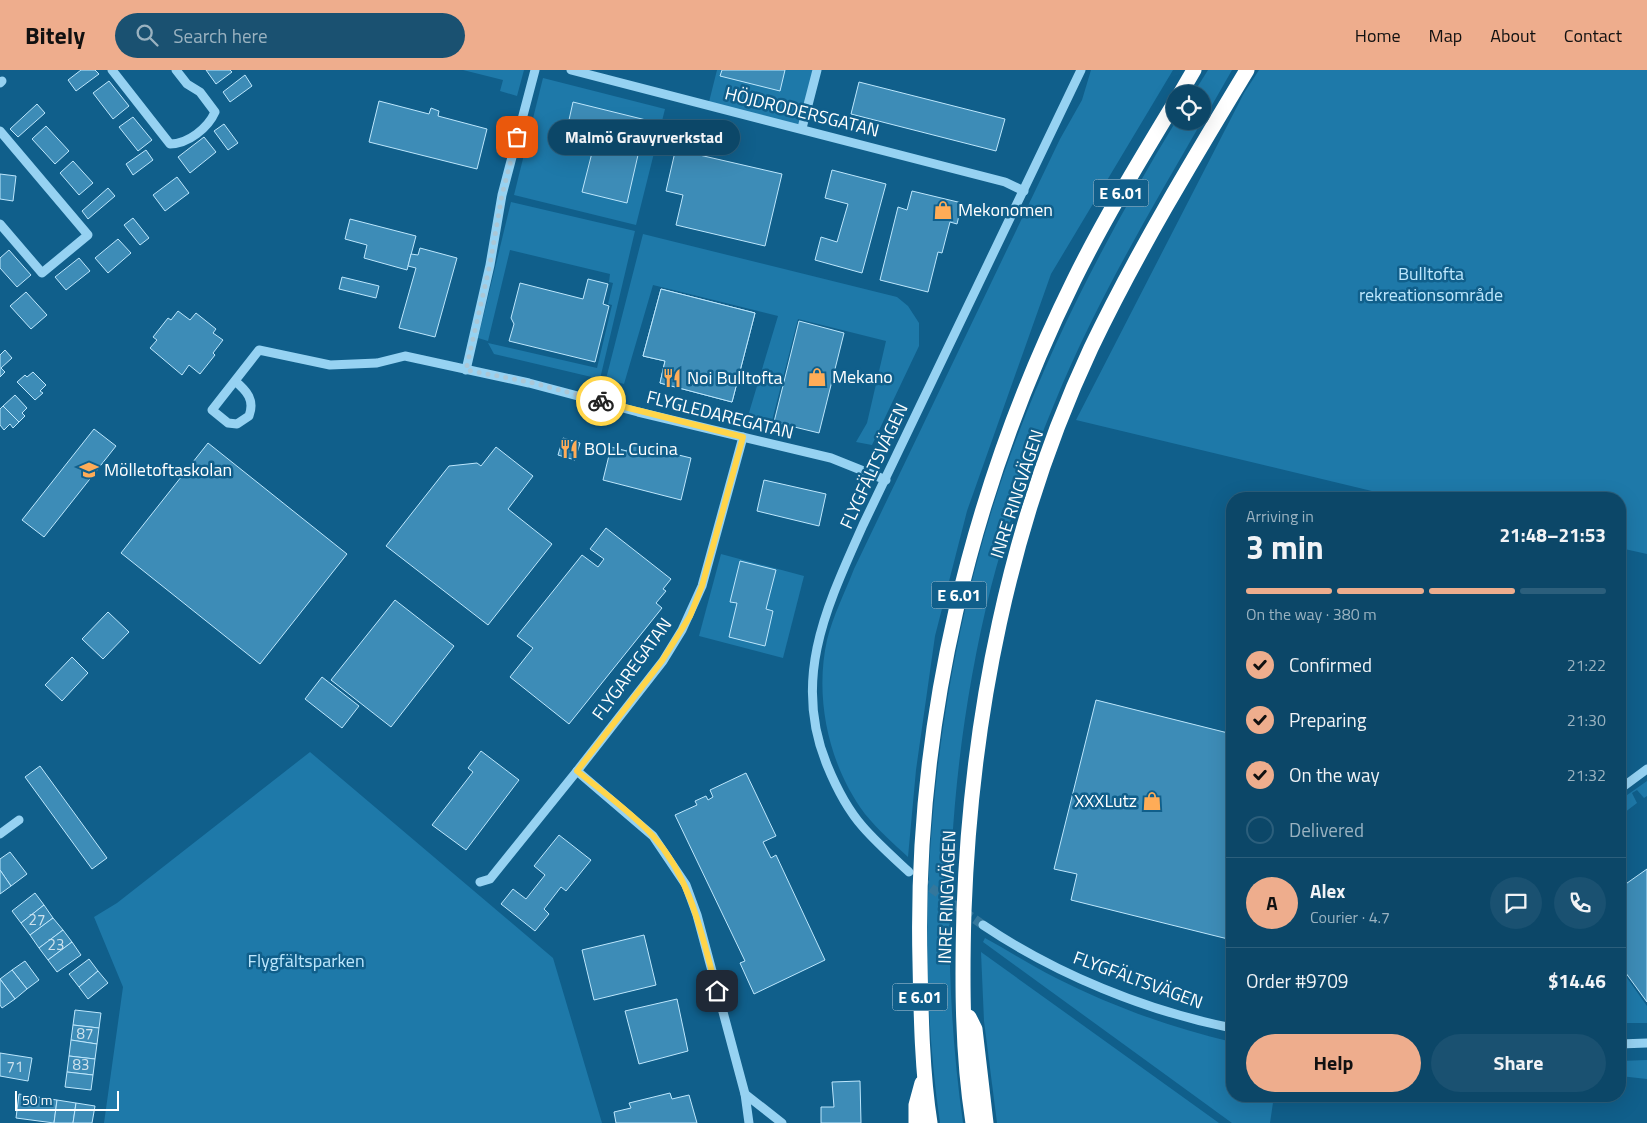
<!DOCTYPE html>
<html lang="en">
<head>
<meta charset="utf-8">
<style>
	body { margin:0; font-family:"Titillium Web",sans-serif; background:#1a5171; color:#f1f3f6; height:100vh; display:flex; flex-direction:column; font-size:19px; white-space:nowrap }
	* { box-sizing:border-box; margin:0 }
	p { font-size:16px; color:#9ab2c0 }
	.icon { flex:none; width:28px; height:28px; fill:none; stroke:currentColor; stroke-width:2; stroke-linecap:round; stroke-linejoin:round }
	.map { position:relative; flex:1; overflow:hidden }
	.details { position:absolute; left:1226px; top:422px; width:400px; height:610px; display:flex; flex-direction:column; background:#0c4768; border-radius:20px; box-shadow:0 5px 20px #0002,0 0 0 1px #2c5f7c }
	.details>* { flex:none }
	.tools { position:absolute; left:1166px; top:15px; display:grid; gap:10px }
	.tools a { display:grid; place-items:center; width:45px; height:45px; border-radius:50%; background:#0c4768; box-shadow:0 5px 20px #0002,0 0 0 1px #2c5f7c; font-size:25px }
	.scale { position:absolute; left:15px; bottom:12px; width:104px; box-sizing:border-box; padding-left:5px; border:2px solid #fff; border-top:0; font-size:14px; line-height:18px; white-space:nowrap; color:#fff; -webkit-text-stroke:4px #105f8b; paint-order:stroke }
	.pin { position:absolute; display:grid; place-items:center; width:42px; height:42px; color:#fff; margin:-21px; border-radius:10px; box-shadow:0 2px 8px #0006 }
	.courier { position:absolute; display:grid; place-items:center; width:50px; height:50px; margin:-25px; border:4px solid #ffd54a; border-radius:50%; background:#fff; color:#222; box-shadow:0 1px 6px #0007 }
	.bubble { position:absolute; height:35px; border-radius:18px; background:#0c4768; box-shadow:0 5px 20px #0002,0 0 0 1px #2c5f7c; font-size:16px; font-weight:700; line-height:35px; text-align:center }
	.summary em { font-style:normal; font-weight:700 }
	.summary div { display:flex; flex-direction:column-reverse }
	.summary { display:flex; align-items:center; justify-content:space-between; height:85px; padding:0 20px }
	h1 { font-size:32px; font-weight:700; line-height:38px }
	.bar { display:grid; grid-template-columns:repeat(4,1fr); gap:8px 5px; align-content:center; height:60px; padding:0 20px }
	.bar i { height:6px; border-radius:4px; background:#2c5f7c }
	.bar .active { background:#eead8d }
	.bar p { grid-column:span 4 }
	.line { display:flex; align-items:center; gap:12px; padding:0 20px; border-top:1px solid #2c5f7c }
	.line div { flex:1 }
	.round { display:grid; place-items:center; flex:none; width:52px; height:52px; border-radius:26px; background:#1a5171 }
	ol { padding:0 20px; list-style:none }
	li { display:flex; align-items:center; gap:15px; height:55px }
	li p { margin-inline-start:auto }
	li .icon { padding:5px; border-radius:50%; background:#eead8d; color:#111; stroke-width:4 }
	li:last-child { color:#9ab2c0 }
	li i { width:28px; height:28px; border:2px solid #2c5f7c; border-radius:50% }
	.button { display:flex; gap:10px; margin-top:auto; padding:10px 20px }
	.button a { flex:1; height:58px; border-radius:30px; background:#eead8d; color:#111; font-size:20px; font-weight:700; line-height:58px; text-align:center }
	.button a+a { background:#1a5171; color:#f1f3f6 }
	header { display:flex; align-items:center; gap:30px; box-sizing:border-box; height:70px; padding:0 25px; background:#eead8d; color:#111 }
	header strong { font-size:24px }
	nav { display:flex; gap:28px; margin-inline-start:auto; font-size:18px }
	.search { width:350px; height:45px; background:#1a5171; display:flex; align-items:center; gap:12px; box-sizing:border-box; padding:0 18px; border-radius:28px; color:#9ab2c0; font-size:19px }
	.map>svg:first-child { display:block }
</style>
</head>
<body>
<header>
<strong>Bitely</strong>
<div class="search"><svg class="icon" aria-label="search" viewBox="0 0 24 24"><circle cx="10" cy="10" r="6"/><path d="M15 15l6 6"/></svg>Search here</div>
<nav><a>Home</a><a>Map</a><a>About</a><a>Contact</a></nav>
</header>
<div class="map">
<svg width="1647" height="1053" viewBox="0 0 1647 1053">
	<rect width="100%" height="100%" fill="#105f8b"/>
	<!-- green -->
	<g fill="#1e79a9">
		<polygon points="463,0 524,0 517,26 500,21 503,10"/>
		<polygon points="717,0 813,0 799,55 709,32"/>
		<path d="M1091 0H1173L1051 204 967 441 935 566 916 700 908 787C893 773 878 760 865 744 829 696 814 629 827 570 833 546 845 522 854 499L1060 69 1082 30Z"/>
		<polygon points="1208,0 1232,0 1203,51 1202,24 1193,24"/>
		<polygon points="1259,0 1647,0 1647,484 1620,478 1620,429 1405,429 1076,350 1244,23"/>
		<polygon points="543,8 665,39 636,155 514,125"/>
		<path d="M1176 51H1202C1149 143 1095 234 1055 332 1030 392 1007 455 991 517 948 690 938 876 963 1053H940C908 832 938 575 1017 367 1059 256 1115 152 1176 51Z"/>
		<polygon points="511,132 635,161 600,309 494,284 488,273 597,298 612,235 608,234 613,213 609,212 610,204 510,180 488,271 478,268"/>
		<polygon points="643,164 897,227 908,236 919,253 919,276 872,375 856,372 867,353 886,271 798,249 772,351 748,346 778,246 653,215 624,314 606,309"/>
		<polygon points="721,484 804,506 783,588 699,566"/>
		<polygon points="310,682 553,888 602,1053 104,1053 123,917 94,847 117,833"/>
		<polygon points="1647,711 1647,726 1644,728 1637,720 1632,723 1637,733 1620,746 1620,730"/>
		<path d="M985 868C1009 881 1032 896 1056 908 1111 936 1172 958 1232 972V1026H1274L1270 1053H1232L983 872Z"/>
		<polygon points="981,882 1219,1053 997,1053 984,951"/>
		<polygon points="1620,898 1647,936 1647,953 1620,953"/>
		<polygon points="1647,990 1647,1009 1620,1006 1620,991"/>
	</g>
	<!-- building -->
	<g fill="#3d8cb7" stroke="#bde7fd">
		<polygon points="81,0 95,0 99,4 76,21 68,10"/>
		<polygon points="206,0 230,0 232,2 216,14"/>
		<polygon points="722,0 785,0 780,21 720,6"/>
		<polygon points="245,5 252,16 230,32 223,22"/>
		<polygon points="109,11 129,36 113,49 93,23"/>
		<polygon points="859,12 1005,49 996,81 851,44"/>
		<polygon points="379,31 429,44 431,38 439,41 438,46 487,59 477,99 369,72"/>
		<polygon points="573,32 646,50 627,133 582,122 596,67 567,59"/>
		<polygon points="37,34 45,43 18,67 10,59"/>
		<polygon points="133,47 152,70 138,81 119,57"/>
		<polygon points="224,54 238,73 228,80 214,61"/>
		<polygon points="46,56 69,81 55,94 32,69"/>
		<polygon points="680,60 699,65 695,84 782,104 765,176 676,155 683,125 666,121"/>
		<polygon points="204,67 216,82 190,103 178,87"/>
		<polygon points="146,80 153,90 133,105 126,94"/>
		<polygon points="73,91 93,113 79,125 60,103"/>
		<polygon points="832,100 886,114 862,203 815,190 821,167 837,172 848,134 825,128"/>
		<polygon points="0,104 16,106 13,131 0,129"/>
		<polygon points="177,107 189,123 165,141 153,125"/>
		<polygon points="108,118 115,126 88,149 82,141"/>
		<polygon points="912,121 962,133 957,154 950,152 942,183 938,182 928,222 880,210 898,137 907,140"/>
		<polygon points="133,148 149,168 140,175 124,155"/>
		<polygon points="350,149 416,166 407,200 364,188 367,175 345,169"/>
		<polygon points="118,169 131,183 108,203 95,188"/>
		<polygon points="420,178 457,188 435,267 399,258 416,198 408,196 411,184 418,185"/>
		<polygon points="9,180 31,205 17,217 0,198 0,188"/>
		<polygon points="79,188 90,201 66,220 55,207"/>
		<polygon points="342,207 379,216 376,228 339,219"/>
		<polygon points="588,209 608,214 603,234 609,236 595,292 509,271 514,254 511,248 520,213 583,229"/>
		<polygon points="661,219 755,243 732,332 660,313 665,291 643,286"/>
		<polygon points="661,219 755,243 732,332 660,313 665,291 643,286"/>
		<polygon points="26,222 47,245 31,259 10,236"/>
		<polygon points="178,241 190,250 196,243 216,259 213,263 223,270 213,283 215,285 200,304 189,295 182,305 150,278 157,270 153,267 168,248 171,250"/>
		<polygon points="799,251 844,263 819,363 774,352"/>
		<polygon points="5,280 12,288 1,298 5,302 0,307 0,285"/>
		<polygon points="33,302 46,315 40,321 43,323 35,330 17,312 25,305 27,307"/>
		<polygon points="15,325 27,338 22,343 25,346 19,352 3,336"/>
		<polygon points="3,336 19,352 13,358 10,354 4,360 0,355 0,339"/>
		<polygon points="94,359 116,376 44,467 22,450"/>
		<polygon points="563,368 580,373 575,390 558,385"/>
		<polygon points="208,373 347,484 260,594 121,483"/>
		<polygon points="629,373 691,388 681,430 603,410 611,377 627,381"/>
		<polygon points="496,377 533,406 508,439 552,474 488,555 386,476 449,396 477,393 481,396"/>
		<polygon points="764,410 826,424 819,456 757,441"/>
		<polygon points="606,458 671,509 663,519 666,521 656,533 662,538 569,654 510,607 533,578 517,566 582,485 598,497 604,489 590,479"/>
		<polygon points="740,491 776,500 766,539 773,541 765,576 729,567 737,533 730,532"/>
		<polygon points="395,530 454,576 391,657 331,610"/>
		<polygon points="108,542 129,562 103,589 82,569"/>
		<polygon points="72,587 88,603 62,631 45,615"/>
		<polygon points="322,607 359,636 342,658 305,629"/>
		<polygon points="1096,630 1232,664 1232,870 1071,830 1077,804 1054,799"/>
		<polygon points="481,681 519,710 466,780 432,755 473,702 468,698"/>
		<polygon points="40,696 107,788 92,799 25,707"/>
		<polygon points="746,703 776,766 763,772 771,788 776,785 825,890 754,924 740,893 745,891 675,745 697,735 695,731 706,726 708,730 713,727 710,720"/>
		<polygon points="559,765 591,790 566,821 561,817 544,839 549,844 535,861 501,834 513,819 526,829 545,805 534,796"/>
		<polygon points="10,782 27,804 11,816 0,800 0,789"/>
		<polygon points="1647,799 1647,932 1620,895 1620,818"/>
		<polygon points="0,800 11,816 0,824"/>
		<polygon points="35,823 44,835 21,853 12,841"/>
		<polygon points="44,835 53,848 30,865 21,853"/>
		<polygon points="53,848 63,860 39,878 30,865"/>
		<polygon points="63,860 72,872 48,890 39,878"/>
		<polygon points="644,865 656,915 594,930 582,880"/>
		<polygon points="72,872 81,885 57,902 48,890"/>
		<polygon points="89,889 98,901 79,917 69,904"/>
		<polygon points="25,891 39,910 27,919 12,900"/>
		<polygon points="12,900 27,919 15,929 0,909"/>
		<polygon points="98,901 108,913 88,929 79,917"/>
		<polygon points="0,909 15,929 2,938 0,935"/>
		<polygon points="677,929 688,981 639,994 625,941"/>
		<polygon points="75,940 101,943 99,958 73,955"/>
		<polygon points="73,955 99,958 97,974 71,970"/>
		<polygon points="71,970 97,974 95,989 69,986"/>
		<polygon points="0,983 32,988 28,1011 0,1006"/>
		<polygon points="69,986 95,989 93,1005 67,1002"/>
		<polygon points="67,1002 93,1005 91,1020 65,1017"/>
		<polygon points="860,1011 861,1053 821,1053 821,1037 834,1037 832,1012"/>
		<polygon points="670,1023 672,1029 689,1025 697,1053 616,1053 614,1042 631,1038 629,1033"/>
		<polygon points="19,1024 57,1030 54,1053 16,1048"/>
		<polygon points="57,1030 76,1033 73,1053 54,1053"/>
		<polygon points="76,1033 95,1036 92,1053 73,1053"/>
	</g>
	<g fill="none" stroke-linecap="round" stroke-linejoin="round">
		<!-- minor-tunnel -->
		<polyline stroke="#34779c" stroke-width="9" stroke-dasharray="9 4.5" stroke-linecap="butt" points="920,810 983,855"/>
		<!-- minor -->
		<g stroke="#96d2f2" stroke-width="9">
			<path d="M112 0 170 74C188 74 208 58 215 42L200 22 187 14 176 0"/>
			<polyline points="571,0 1005,112 1024,121"/>
			<polyline points="0,13 2,11"/>
			<polyline points="802,58 817,0"/>
			<polyline points="0,61 88,165 42,203 0,154"/>
			<polyline points="466,300 490,195 502,125 535,0"/>
			<path d="M235 311C247 321 255 330 249 346L237 354 228 353 212 340 259 280 330 295 377 293 405 286 529 313 638 342 831 388 886 410"/>
			<polyline points="577,701 653,766 686,815 697,845 745,1024 749,1053"/>
			<polyline points="1620,719 1647,699"/>
			<polyline points="0,764 19,750"/>
			<path d="M909 802C894 788 877 773 863 757 847 739 836 717 827 695 791 608 828 534 863 455L1081 0"/>
			<polyline points="480,812 490,809 577,701 663,591 682,560 702,516 743,367"/>
			<path d="M983 855C1056 904 1146 941 1232 958"/>
			<polyline points="1620,974 1647,973"/>
			<polyline points="745,1024 782,1053"/>
		</g>
		<!-- highway -->
		<g stroke="#fff" stroke-width="15">
			<polyline points="1180,24 1194,0"/>
			<polyline points="969,947 975,959 986,1053"/>
			<polyline points="916,1053 916,1035 922,1013"/>
			<path d="M930 1053C922 1002 921 944 920 892 914 656 970 421 1074 210 1104 149 1140 90 1175 32"/>
			<path d="M973 1053C962 983 962 911 964 841 971 649 1009 453 1091 278 1137 182 1192 91 1247 0"/>
		</g>
	</g>
	<g fill="none" stroke-linecap="round" stroke-linejoin="round">
		<!-- done -->
		<polyline stroke="#abc7d6" stroke-width="5" stroke-dasharray="0 9" points="517,67 502,125 490,194 466,300 529,312 601,331"/>
		<!-- route -->
		<path stroke="#ffd54a" stroke-width="6" d="M601 331 743 367 702 516 690 546 662 591 577 701C603 722 631 742 653 766 692 810 702 866 717 921"/>
	</g>
	<!-- icons -->
	<defs>
		<g id="shop-bare" transform="scale(1.5)"><path d="M-5-2.5h2.3a2.7 3.5 0 0 1 5.4 0H5L5.5 6h-11ZM-1.5-2.5h3a1.5 2.3 0 0 0-3 0Z" fill="#ffac57" stroke="#105f8b" stroke-width="2.5" paint-order="stroke"/></g>
		<g id="restaurant-bare" transform="scale(1.5)"><path d="M-5-6h1v4h1v-4h1v4h1v-4h1v5L-1.5 .5V6h-2V.5L-5-1ZM5-6V6H3V1.5H1.5Q1.5-4 5-6Z" fill="#ffac57" stroke="#105f8b" stroke-width="2.5" paint-order="stroke"/></g>
		<g id="school-bare" transform="scale(1.5)"><path d="M0-5L7-2L0 1L-7-2ZM-4 1L0 2.5L4 1V4Q0 6-4 4Z" fill="#ffac57" stroke="#105f8b" stroke-width="2.5" paint-order="stroke"/></g>
	</defs>
	<g fill-rule="evenodd">
		<use href="#shop-bare" x="943" y="140"/>
		<use href="#shop-bare" x="817" y="307"/>
		<use href="#restaurant-bare" x="672" y="308"/>
		<use href="#restaurant-bare" x="569" y="379"/>
		<use href="#school-bare" x="89" y="400"/>
		<use href="#shop-bare" x="1152" y="731"/>
	</g>
	<g text-anchor="middle" stroke-width="5" stroke-linejoin="round" paint-order="stroke">
		<!-- number labels -->
		<g font-size="15" fill="#cee2ed">
			<text x="37" y="855">27</text>
			<text x="56" y="880">23</text>
			<text x="85" y="969">87</text>
			<text x="81" y="1000">83</text>
			<text x="15" y="1002">71</text>
		</g>
		<!-- shield labels -->
		<g fill="#105f8b" stroke="#b7cfdc" stroke-width="1">
			<rect x="1093.5" y="109.5" width="55" height="27" rx="4"/>
			<rect x="931.5" y="511.5" width="55" height="27" rx="4"/>
			<rect x="892.5" y="913.5" width="55" height="27" rx="4"/>
		</g>
		<g font-size="16" font-weight="bold" fill="#fff">
			<text x="1121" y="129">E 6.01</text>
			<text x="959" y="531">E 6.01</text>
			<text x="920" y="933">E 6.01</text>
		</g>
		<!-- street labels -->
		<g font-size="18" fill="#fff" stroke="#105f8b">
			<text transform="translate(802 42) rotate(14)" y="6">HÖJDRODERSGATAN</text>
			<text transform="translate(720 345) rotate(14)" y="6">FLYGLEDAREGATAN</text>
			<text transform="translate(874 396) rotate(-65)" y="6">FLYGFÄLTSVÄGEN</text>
			<text transform="translate(1017 424) rotate(-72)" y="6">INRE RINGVÄGEN</text>
			<text transform="translate(632 599) rotate(-54)" y="6">FLYGAREGATAN</text>
			<text transform="translate(947 827) rotate(-88)" y="6">INRE RINGVÄGEN</text>
			<text transform="translate(1138 910) rotate(20)" y="6">FLYGFÄLTSVÄGEN</text>
		</g>
		<!-- poi labels -->
		<g font-size="18" fill="#fff" stroke="#105f8b" text-anchor="start">
			<text x="958" y="146">Mekonomen</text>
			<text x="832" y="313">Mekano</text>
			<text x="687" y="314">Noi Bulltofta</text>
			<text x="584" y="385">BOLL Cucina</text>
			<text x="104" y="406">Mölletoftaskolan</text>
			<text x="1137" y="737" text-anchor="end">XXXLutz</text>
		</g>
		<!-- park labels -->
		<g font-size="18" fill="#bde7fd" stroke="#105f8b">
			<text x="1431" y="210">Bulltofta<tspan x="1431" dy="21">rekreationsområde</tspan></text>
			<text x="306" y="897">Flygfältsparken</text>
		</g>
	</g>
</svg>
<div class="tools">
<a><svg class="icon" aria-label="locate" viewBox="0 0 24 24"><circle cx="12" cy="12" r="6"/><path d="M12 2v4M12 18v4M2 12h4M18 12h4"/></svg></a>
</div>
<div class="scale">50 m</div>
<div class="pin" style="left:517px;top:67px;background:#ea580c"><svg class="icon" aria-label="bag" viewBox="0 0 24 24"><path d="M5 8h14l-1 12H6zM9 8a3 3 0 0 1 6 0"/></svg></div>
<div class="pin" style="left:717px;top:921px;background:#1f2937"><svg class="icon" aria-label="home" viewBox="0 0 24 24"><path d="M3 11l9-7 9 7M6 9v11h12V9"/></svg></div>
<div class="courier" style="left:601px;top:331px"><svg class="icon" aria-label="bike" viewBox="0 0 24 24"><circle cx="6" cy="16" r="4"/><circle cx="18" cy="16" r="4"/><path d="M6 16l4-8h5l3 8M10 8l3 8H6M13 5h3"/></svg></div>
<div class="bubble" style="left:548px;top:50px;width:192px">Malmö Gravyrverkstad</div>
<section class="details">
<div class="summary"><div><h1>3 min</h1><p>Arriving in</p></div><em>21:48–21:53</em></div>
<div class="bar"><i class="active"></i><i class="active"></i><i class="active"></i><i></i><p>On the way · 380 m</p></div>
<ol>
<li><svg class="icon" aria-label="check" viewBox="0 0 24 24"><path d="M5 12l5 5 9-10"/></svg>Confirmed<p>21:22</p></li>
<li><svg class="icon" aria-label="check" viewBox="0 0 24 24"><path d="M5 12l5 5 9-10"/></svg>Preparing<p>21:30</p></li>
<li><svg class="icon" aria-label="check" viewBox="0 0 24 24"><path d="M5 12l5 5 9-10"/></svg>On the way<p>21:32</p></li>
<li><i></i>Delivered</li>
</ol>
<div class="line" style="height:90px"><b class="round" style="background:#eead8d;color:#111">A</b><div><b>Alex</b><p>Courier · 4.7</p></div><a class="round"><svg class="icon" aria-label="chat" viewBox="0 0 24 24"><path d="M4 5h16v11H9l-5 4z"/></svg></a><a class="round"><svg class="icon" aria-label="phone" viewBox="0 0 24 24"><path d="M5 4h4l2 5-3 2q2 4 5 5l2-3 5 2v4C11 20 4 13 5 4z"/></svg></a></div>
<div class="line" style="height:65px"><div>Order #9709</div><b>$14.46</b></div>
<div class="button"><a>Help</a><a>Share</a></div>
</section>
</div>
</body>
</html>
